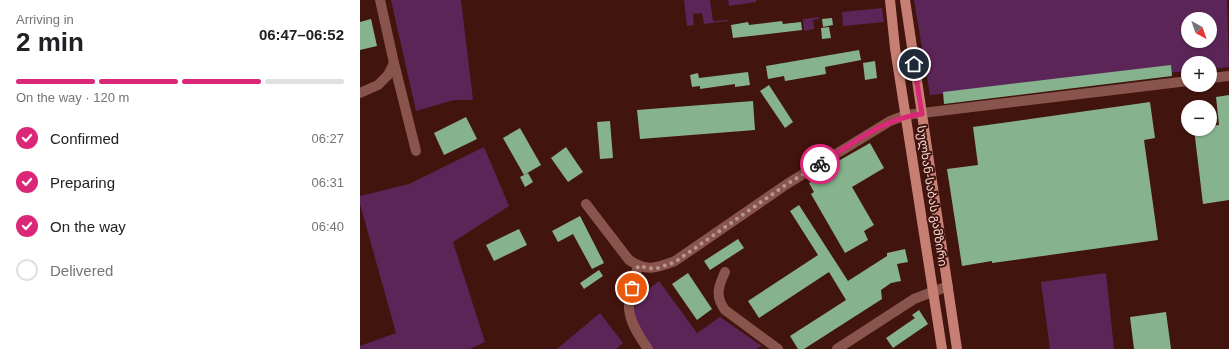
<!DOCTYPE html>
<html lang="en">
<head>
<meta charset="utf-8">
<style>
	body { margin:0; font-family:Helvetica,"Noto Sans Georgian",sans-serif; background:#f2f2f2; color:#202124; height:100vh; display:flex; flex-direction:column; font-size:15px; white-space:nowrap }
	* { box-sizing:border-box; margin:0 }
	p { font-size:13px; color:#757577 }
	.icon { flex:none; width:22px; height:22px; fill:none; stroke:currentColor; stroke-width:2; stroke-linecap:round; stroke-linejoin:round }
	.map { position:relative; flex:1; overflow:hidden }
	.sheet { display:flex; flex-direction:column; background:#fff; width:360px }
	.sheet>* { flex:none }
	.needle { width:26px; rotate:140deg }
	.tools { position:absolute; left:821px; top:12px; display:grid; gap:8px }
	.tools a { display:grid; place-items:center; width:36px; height:36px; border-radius:50%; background:#fff; box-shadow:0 1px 3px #0004; font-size:20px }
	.pin { position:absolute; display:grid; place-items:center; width:34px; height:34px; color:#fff; margin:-17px; border:2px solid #fff; border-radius:50%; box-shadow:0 1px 4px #0007 }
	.courier { position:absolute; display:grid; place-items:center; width:40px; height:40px; margin:-20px; border:3px solid #db2777; border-radius:50%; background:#fff; color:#222; box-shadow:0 1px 5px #0007 }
	.headline em { font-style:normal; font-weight:800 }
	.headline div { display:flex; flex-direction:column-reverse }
	.headline { display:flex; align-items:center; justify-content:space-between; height:68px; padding:0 16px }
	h1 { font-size:26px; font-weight:800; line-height:30px }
	.bar { display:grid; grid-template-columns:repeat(4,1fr); gap:6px 4px; align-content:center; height:48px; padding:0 16px }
	.bar i { height:5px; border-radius:3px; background:#e0e0e0 }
	.bar .current { background:#db2777 }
	.bar p { grid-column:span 4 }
	ol { padding:0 16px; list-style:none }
	li { display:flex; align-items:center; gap:12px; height:44px }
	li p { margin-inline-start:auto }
	li .icon { padding:4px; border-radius:50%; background:#db2777; color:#fff; stroke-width:4 }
	li:last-child { color:#757577 }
	li i { width:22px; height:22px; border:2px solid #e0e0e0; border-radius:50% }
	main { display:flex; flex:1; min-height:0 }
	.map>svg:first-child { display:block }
</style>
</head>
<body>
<main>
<section class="sheet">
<div class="headline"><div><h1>2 min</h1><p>Arriving in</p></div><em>06:47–06:52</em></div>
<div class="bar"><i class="current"></i><i class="current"></i><i class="current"></i><i></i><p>On the way · 120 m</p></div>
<ol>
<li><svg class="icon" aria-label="check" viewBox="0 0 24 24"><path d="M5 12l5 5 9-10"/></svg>Confirmed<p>06:27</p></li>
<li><svg class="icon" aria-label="check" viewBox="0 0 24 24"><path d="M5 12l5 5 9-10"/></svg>Preparing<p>06:31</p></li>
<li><svg class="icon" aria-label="check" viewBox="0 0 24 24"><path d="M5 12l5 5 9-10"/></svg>On the way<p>06:40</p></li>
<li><i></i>Delivered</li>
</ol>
</section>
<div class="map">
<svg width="869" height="349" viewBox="0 0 869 349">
	<rect width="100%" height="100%" fill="#41140e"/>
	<!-- green -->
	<g fill="#5b2558" fill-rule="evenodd">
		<polygon points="31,0 101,0 113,100 94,100 56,111"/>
		<polygon points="324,0 350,0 353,21 368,20 368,21 344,24 342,13 333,14 334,25 327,26"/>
		<polygon points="368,0 396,0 396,2 369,6"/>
		<path d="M554 0H867L869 67 850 69V63H828V71L570 95ZM828 19H850V41H828Z"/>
		<polygon points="522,8 524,22 483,26 482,12"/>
		<polygon points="459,17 459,19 453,20 454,29 444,31 443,19"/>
		<polygon points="124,147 149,206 93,242 125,342 110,349 0,349 0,346 36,333 0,204 0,196 49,184"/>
		<polygon points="746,273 754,349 690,349 681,282"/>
		<polygon points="299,281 337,333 360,317 402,346 396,349 292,349 272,316 277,298"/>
		<polygon points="240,313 263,343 256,349 197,349"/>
	</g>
	<!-- building -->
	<g fill="#86b38e">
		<polygon points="472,18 473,25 463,27 462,19"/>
		<polygon points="11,19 17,46 0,50 0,22"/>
		<polygon points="422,21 423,24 441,22 442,30 373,38 371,25 388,22 389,25"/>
		<polygon points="469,27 471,38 462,39 461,28"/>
		<polygon points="499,50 501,60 465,67 466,74 425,81 424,76 408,79 406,66"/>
		<polygon points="515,61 517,78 505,80 503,63"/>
		<polygon points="811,65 812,76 584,104 583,92"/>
		<polygon points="388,72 390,85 375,87 375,84 340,89 340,86 332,87 330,75 338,73 339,78"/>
		<polygon points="409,85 433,122 425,128 400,91"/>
		<polygon points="869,95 869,200 843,204 834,129 850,129 850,126 859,125 856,97"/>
		<polygon points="393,101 395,130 280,139 277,110"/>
		<polygon points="790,102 795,138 784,140 798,240 632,263 632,261 602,266 587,169 618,165 613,127"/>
		<polygon points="106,117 117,139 84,155 74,133"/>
		<polygon points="250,121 253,158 240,159 237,122"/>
		<polygon points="160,128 181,165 164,175 143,138"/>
		<polygon points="510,143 524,168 492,187 514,225 504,231 508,240 485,253 451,194 454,192 449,183 468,172 466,168"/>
		<polygon points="206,147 223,172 208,182 191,158"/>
		<polygon points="168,173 173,182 165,187 160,177"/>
		<polygon points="439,205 488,281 527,256 527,253 545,249 548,262 537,264 541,281 531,283 521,290 522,299 444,349 438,349 430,336 486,300 469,272 399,318 388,301 458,255 430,211"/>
		<polygon points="220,216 244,263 232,269 213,234 198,242 192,231"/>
		<polygon points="159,229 167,245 134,261 126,245"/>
		<polygon points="378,239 384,248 350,270 344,261"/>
		<polygon points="239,270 243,276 224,289 220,283"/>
		<polygon points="328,273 352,309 337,320 312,284"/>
		<polygon points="559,310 568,324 533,348 526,338 555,318 552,315"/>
		<polygon points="806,312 811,349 774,349 770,317"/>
	</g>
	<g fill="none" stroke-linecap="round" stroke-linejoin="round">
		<!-- minor -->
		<g stroke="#89544c" stroke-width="10">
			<polyline points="34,63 56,151"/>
			<polyline points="850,78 869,76"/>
			<polyline points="0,93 18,85 28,75 34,63 20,0"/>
			<path d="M226 204 269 260C287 272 296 268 315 261L427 184 530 121 546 115 828 81"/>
			<path d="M278 266C266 307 263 313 288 349"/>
			<path d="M365 272C358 287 355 296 365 310L418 349"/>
			<polyline points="477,349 554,299 588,286"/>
		</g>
		<!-- major -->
		<g stroke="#c77f74" stroke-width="10">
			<polyline points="530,0 535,48 582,349"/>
			<polyline points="545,0 597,349"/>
		</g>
	</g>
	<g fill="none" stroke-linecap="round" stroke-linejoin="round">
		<!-- done -->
		<polyline stroke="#b9958f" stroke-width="4" stroke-dasharray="0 7.2" points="272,288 278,266 295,269 315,262 427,184 460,164"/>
		<!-- route -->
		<path stroke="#db2777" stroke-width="5" d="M460 164C492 144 524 118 562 114L554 64"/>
	</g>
	<g text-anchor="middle" stroke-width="4" stroke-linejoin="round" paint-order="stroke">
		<!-- street labels -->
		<g font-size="12" fill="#f9dad4" stroke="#41140e">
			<text transform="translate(572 196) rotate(81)" y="4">სულხან-საბას გამზირი</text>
		</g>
	</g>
</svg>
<div class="tools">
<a><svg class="needle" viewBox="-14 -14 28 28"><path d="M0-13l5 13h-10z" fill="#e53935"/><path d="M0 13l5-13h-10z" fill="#757577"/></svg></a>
<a>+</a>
<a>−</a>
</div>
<div class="pin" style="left:272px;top:288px;background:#ea580c"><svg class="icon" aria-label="bag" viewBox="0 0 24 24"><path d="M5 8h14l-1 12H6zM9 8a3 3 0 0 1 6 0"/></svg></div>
<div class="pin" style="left:554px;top:64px;background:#1f2937"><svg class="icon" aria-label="home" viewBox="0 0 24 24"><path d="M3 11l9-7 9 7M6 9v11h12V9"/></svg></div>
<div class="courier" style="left:460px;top:164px"><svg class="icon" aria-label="bike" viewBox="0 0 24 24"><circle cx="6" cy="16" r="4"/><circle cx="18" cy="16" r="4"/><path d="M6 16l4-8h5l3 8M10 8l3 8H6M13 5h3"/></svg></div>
</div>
</main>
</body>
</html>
